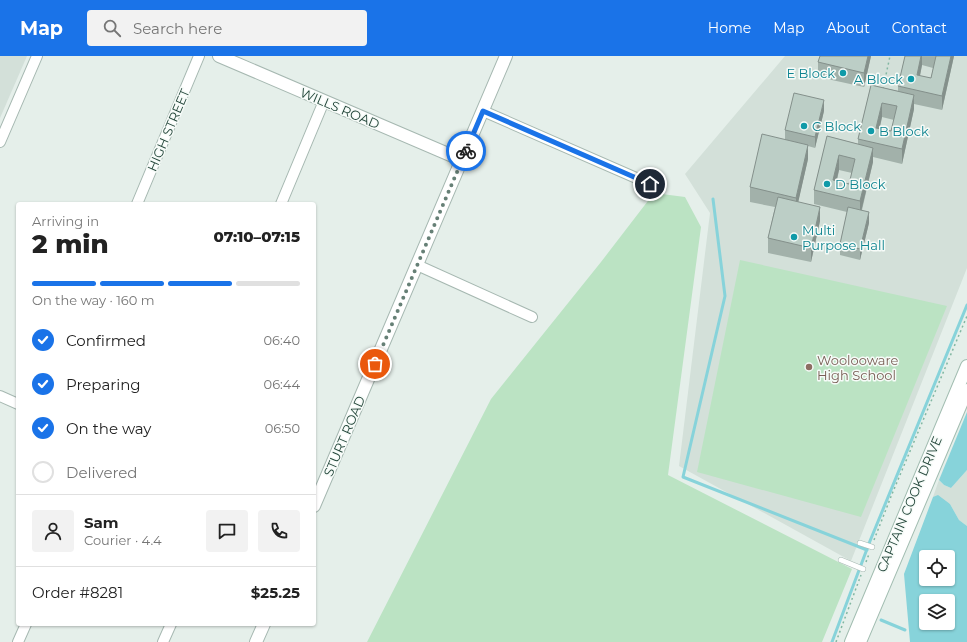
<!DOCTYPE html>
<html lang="en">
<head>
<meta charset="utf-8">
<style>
	body { margin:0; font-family:Montserrat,sans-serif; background:#f2f2f2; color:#222; height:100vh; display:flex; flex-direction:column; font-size:15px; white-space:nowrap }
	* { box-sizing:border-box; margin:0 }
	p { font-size:13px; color:#767676 }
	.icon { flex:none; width:22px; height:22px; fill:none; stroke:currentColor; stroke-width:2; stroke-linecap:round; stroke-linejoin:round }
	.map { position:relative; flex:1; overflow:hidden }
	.sheet { position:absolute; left:16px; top:146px; width:300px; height:424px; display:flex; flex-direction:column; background:#fff; border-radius:4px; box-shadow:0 1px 3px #0004 }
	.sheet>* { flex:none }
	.buttons { position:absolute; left:919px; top:494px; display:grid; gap:8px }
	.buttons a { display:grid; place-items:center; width:36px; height:36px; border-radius:4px; background:#fff; box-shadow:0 1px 3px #0004; font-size:20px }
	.pin { position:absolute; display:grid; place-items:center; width:34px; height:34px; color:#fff; margin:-17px; border:2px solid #fff; border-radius:50%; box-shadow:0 1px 4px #0007 }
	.courier { position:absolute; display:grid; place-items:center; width:40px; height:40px; margin:-20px; border:3px solid #1a73e8; border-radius:50%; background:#fff; color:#222; box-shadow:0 1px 5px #0007 }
	.headline em { font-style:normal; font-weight:800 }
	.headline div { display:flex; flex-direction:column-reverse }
	.headline { display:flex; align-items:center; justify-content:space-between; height:68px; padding:0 16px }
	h1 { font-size:26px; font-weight:800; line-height:30px }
	.bar { display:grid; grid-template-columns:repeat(4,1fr); gap:6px 4px; align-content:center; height:48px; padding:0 16px }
	.bar i { height:5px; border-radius:3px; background:#e0e0e0 }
	.bar .current { background:#1a73e8 }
	.bar p { grid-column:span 4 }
	.line { display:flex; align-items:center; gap:10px; padding:0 16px; border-top:1px solid #e0e0e0 }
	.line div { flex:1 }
	.round { display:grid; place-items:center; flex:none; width:42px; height:42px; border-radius:4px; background:#f2f2f2 }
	ol { padding:0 16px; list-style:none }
	li { display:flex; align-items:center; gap:12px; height:44px }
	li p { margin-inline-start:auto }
	li .icon { padding:4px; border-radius:50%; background:#1a73e8; color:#fff; stroke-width:4 }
	li:last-child { color:#767676 }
	li i { width:22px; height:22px; border:2px solid #e0e0e0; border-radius:50% }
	header { display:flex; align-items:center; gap:24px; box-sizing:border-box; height:56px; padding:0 20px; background:#1a73e8; color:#fff }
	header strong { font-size:19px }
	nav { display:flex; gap:22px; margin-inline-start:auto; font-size:14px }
	.search { width:280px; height:36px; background:#f2f2f2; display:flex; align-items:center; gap:10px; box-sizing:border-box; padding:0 14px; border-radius:4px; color:#767676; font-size:15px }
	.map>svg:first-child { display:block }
</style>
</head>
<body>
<header>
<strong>Map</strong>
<div class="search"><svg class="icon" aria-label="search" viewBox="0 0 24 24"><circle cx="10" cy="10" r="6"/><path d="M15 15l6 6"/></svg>Search here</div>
<nav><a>Home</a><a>Map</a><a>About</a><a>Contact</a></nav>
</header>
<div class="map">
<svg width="967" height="586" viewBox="0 0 967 586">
	<rect width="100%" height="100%" fill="#e5efea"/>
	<!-- built -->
	<g fill="#d3e0d9">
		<polygon points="0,0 27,0 0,62"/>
		<polygon points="785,0 967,0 967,212 851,505 679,410 710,157 685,118"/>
		<polygon points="967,414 967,470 959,464 950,448 933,441 939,424 944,429 951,432"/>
	</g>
	<!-- green -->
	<g fill="#bbe3c3">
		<polygon points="654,137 685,141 701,171 668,419 852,513 822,586 367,586 491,343 601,206"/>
		<polygon points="740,204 947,250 861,461 697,416"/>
	</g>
	<!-- water -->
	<g fill="#87d3da" fill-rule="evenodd">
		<polygon points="967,356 967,414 951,432 944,429 939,424"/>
		<path d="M938 439 950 448 959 464 967 470V586H910L904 518 933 441ZM926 501H948V523H926ZM926 545H948V567H926Z"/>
	</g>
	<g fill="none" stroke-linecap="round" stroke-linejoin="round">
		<!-- stream -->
		<g stroke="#87d3da" stroke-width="3">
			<polyline points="713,143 725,240 683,421 867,494"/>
			<polyline points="881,564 905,574"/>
			<polyline points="832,586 870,485 967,249"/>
		</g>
		<!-- service casing -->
		<g stroke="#a6b8b1" stroke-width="6">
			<g id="service">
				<polyline points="860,487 872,491"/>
				<polyline points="841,504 863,513"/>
			</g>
		</g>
		<!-- minor casing -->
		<g stroke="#a6b8b1" stroke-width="12">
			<g id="minor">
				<polyline points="483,55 650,128"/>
				<polyline points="0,86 37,0"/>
				<polyline points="137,148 199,0"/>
				<polyline points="281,148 324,45"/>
				<polyline points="417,209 532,261"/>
				<polyline points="0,340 18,348"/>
				<polyline points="18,586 26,568"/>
				<polyline points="163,586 171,568"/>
			</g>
		</g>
		<!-- tertiary casing -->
		<g stroke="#a6b8b1" stroke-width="14">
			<g id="tertiary">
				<polyline points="219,0 462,104"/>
				<polyline points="314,450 506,0"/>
				<polyline points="256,586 264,568"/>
			</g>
		</g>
		<!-- secondary casing -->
		<g stroke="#a2bdb1" stroke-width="14">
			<g id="secondary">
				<polyline points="851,586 967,310"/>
				<polyline points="860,586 967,334"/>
			</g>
		</g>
		<!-- path -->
		<g stroke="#81b7a2" stroke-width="1.5" stroke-dasharray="2 3" stroke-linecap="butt">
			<polyline points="883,33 890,0"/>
			<polyline points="874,484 892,438 967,260"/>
			<polyline points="866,506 869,498"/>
			<polyline points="836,586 861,519"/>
		</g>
		<!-- service -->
		<use href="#service" stroke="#fff" stroke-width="5"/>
		<!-- minor -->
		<use href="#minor" stroke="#fff" stroke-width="10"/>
		<!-- tertiary -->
		<use href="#tertiary" stroke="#fff" stroke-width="12"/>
		<!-- secondary -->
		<use href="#secondary" stroke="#fff" stroke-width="12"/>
	</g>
	<!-- wall -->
	<g fill="#a2b1aa" fill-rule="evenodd">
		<polygon points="820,0 871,0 864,31 818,21 818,6"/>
		<path d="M905 0H954L942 54 914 48V53L902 108 873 101V106L862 154 869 167 860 204 840 199V188L847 156 814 148V134L827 80 858 88V83L871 29 898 35V30ZM922 9 933 12 931 22 920 20ZM882 61 894 64 891 75 880 72ZM839 114 852 117 849 128 837 125Z"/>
		<polygon points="824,55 815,92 808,90 808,103 798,146 820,165 811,206 768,197 768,182 775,151 750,146 750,131 785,84 785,74"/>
	</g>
	<!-- shaded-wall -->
	<g fill="#84908b">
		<polygon points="868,0 871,0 864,31 864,17"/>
		<polygon points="921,0 922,0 922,9 917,34 917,19"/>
		<polygon points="951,0 954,0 942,54 942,40"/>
		<polygon points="914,39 914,53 902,108 902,93"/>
		<polygon points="824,44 824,55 815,92 815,81"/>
		<polygon points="882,47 882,61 876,86 876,72"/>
		<polygon points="808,89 808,103 796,156 796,142"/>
		<polygon points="873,92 873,106 860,160 860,145"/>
		<polygon points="839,99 839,114 833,138 833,124"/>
		<polygon points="820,151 820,165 811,206 811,192"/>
		<polygon points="869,156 869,167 860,204 860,193"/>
	</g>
	<!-- building -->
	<g fill="#bccec6" stroke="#84908b" fill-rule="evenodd">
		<polygon points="820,0 868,0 864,17 818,6"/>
		<polygon points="905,0 921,0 917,19 931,22 936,0 951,0 942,40 898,30"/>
		<path d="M871 29 914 39 902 93 858 83ZM882 47 897 50 891 75 876 72Z"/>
		<polygon points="794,37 824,44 815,81 785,74"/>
		<polygon points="762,78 808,89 796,142 750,131"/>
		<path d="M827 80 873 92 860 145 814 134ZM839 99 855 103 849 128 833 124Z"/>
		<polygon points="778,141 820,151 811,192 768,182"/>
		<polygon points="848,151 869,156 860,193 840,188"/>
	</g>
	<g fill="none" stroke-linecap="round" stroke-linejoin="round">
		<!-- done -->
		<polyline stroke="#668076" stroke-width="4" stroke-dasharray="0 7.2" points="375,308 466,95"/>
		<!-- route -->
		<polyline stroke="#1a73e8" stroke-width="5" points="466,95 483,55 650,128"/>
	</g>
	<!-- markers -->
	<g fill="#0f9aa8" stroke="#f6fbf8" stroke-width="1.5">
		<circle cx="843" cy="17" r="4"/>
		<circle cx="911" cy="23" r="4"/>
		<circle cx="804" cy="70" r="4"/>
		<circle cx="871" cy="75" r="4"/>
		<circle cx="827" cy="128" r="4"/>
		<circle cx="794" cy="181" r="4"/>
	</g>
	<circle fill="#8d6e63" stroke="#f6fbf8" stroke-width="1.5" cx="809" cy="311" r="4"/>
	<g text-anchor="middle" stroke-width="3" stroke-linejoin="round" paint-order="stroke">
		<!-- culture labels -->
		<g font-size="13" fill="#0d838f" stroke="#f6fbf8" text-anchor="start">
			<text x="835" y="22" text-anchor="end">E Block</text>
			<text x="903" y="28" text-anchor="end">A Block</text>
			<text x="812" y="75">C Block</text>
			<text x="879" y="80">B Block</text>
			<text x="835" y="133">D Block</text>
			<text x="802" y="179">Multi<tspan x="802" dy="15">Purpose Hall</tspan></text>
		</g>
		<!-- street labels -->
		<g font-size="13" fill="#214438" stroke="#f6fbf8">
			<text transform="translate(340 52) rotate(23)" y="5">WILLS ROAD</text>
			<text transform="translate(168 74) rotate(-67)" y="5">HIGH STREET</text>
			<text transform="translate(344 380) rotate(-67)" y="5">STURT ROAD</text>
			<text transform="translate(909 448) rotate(-67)" y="5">CAPTAIN COOK DRIVE</text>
		</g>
		<!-- education labels -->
		<g font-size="13" fill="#785e54" stroke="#f6fbf8" text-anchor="start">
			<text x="817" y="309">Woolooware<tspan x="817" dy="15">High School</tspan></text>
		</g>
	</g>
</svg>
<div class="buttons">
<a><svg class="icon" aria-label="locate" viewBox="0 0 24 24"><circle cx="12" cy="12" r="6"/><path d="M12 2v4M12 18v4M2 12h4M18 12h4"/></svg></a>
<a><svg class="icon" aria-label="layers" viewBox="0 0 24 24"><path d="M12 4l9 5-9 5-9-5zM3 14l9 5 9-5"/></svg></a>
</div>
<div class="pin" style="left:375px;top:308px;background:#ea580c"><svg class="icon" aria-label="bag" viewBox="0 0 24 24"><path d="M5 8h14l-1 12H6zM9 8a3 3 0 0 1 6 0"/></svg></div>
<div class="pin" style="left:650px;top:128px;background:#1f2937"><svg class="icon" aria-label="home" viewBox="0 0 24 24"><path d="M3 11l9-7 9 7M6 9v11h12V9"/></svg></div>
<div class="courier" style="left:466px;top:95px"><svg class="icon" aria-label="bike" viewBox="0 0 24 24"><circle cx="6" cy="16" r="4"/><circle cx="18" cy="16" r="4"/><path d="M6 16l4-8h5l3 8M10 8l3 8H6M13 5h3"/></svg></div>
<section class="sheet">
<div class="headline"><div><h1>2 min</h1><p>Arriving in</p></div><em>07:10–07:15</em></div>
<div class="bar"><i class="current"></i><i class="current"></i><i class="current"></i><i></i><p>On the way · 160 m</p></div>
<ol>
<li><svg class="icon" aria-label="check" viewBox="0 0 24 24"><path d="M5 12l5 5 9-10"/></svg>Confirmed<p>06:40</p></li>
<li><svg class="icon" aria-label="check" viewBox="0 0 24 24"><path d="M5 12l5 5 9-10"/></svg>Preparing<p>06:44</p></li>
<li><svg class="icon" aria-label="check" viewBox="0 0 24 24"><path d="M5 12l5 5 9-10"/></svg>On the way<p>06:50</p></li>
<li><i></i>Delivered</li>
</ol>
<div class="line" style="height:72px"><a class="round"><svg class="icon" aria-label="person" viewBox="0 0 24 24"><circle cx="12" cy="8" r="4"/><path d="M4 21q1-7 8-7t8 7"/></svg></a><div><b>Sam</b><p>Courier · 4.4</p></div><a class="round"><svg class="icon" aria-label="chat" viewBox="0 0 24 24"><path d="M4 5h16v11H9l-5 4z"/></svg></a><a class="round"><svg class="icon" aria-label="phone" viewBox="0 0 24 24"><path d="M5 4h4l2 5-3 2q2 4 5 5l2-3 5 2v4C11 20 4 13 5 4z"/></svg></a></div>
<div class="line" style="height:52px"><div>Order #8281</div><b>$25.25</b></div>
</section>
</div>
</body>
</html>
